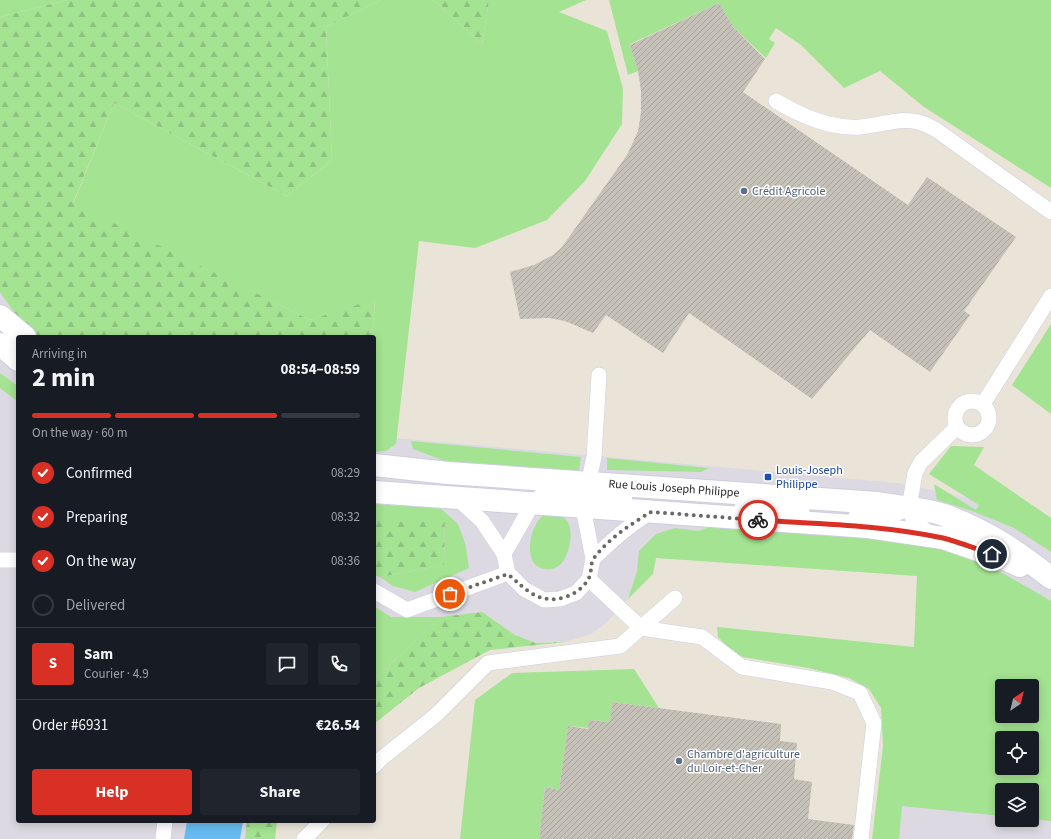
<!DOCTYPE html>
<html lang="en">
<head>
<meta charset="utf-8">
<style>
	body { margin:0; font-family:"Source Sans 3",sans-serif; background:#20242c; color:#f1f3f6; height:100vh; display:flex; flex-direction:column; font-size:15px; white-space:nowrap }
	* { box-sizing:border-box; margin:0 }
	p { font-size:13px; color:#9ea1a6 }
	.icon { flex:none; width:22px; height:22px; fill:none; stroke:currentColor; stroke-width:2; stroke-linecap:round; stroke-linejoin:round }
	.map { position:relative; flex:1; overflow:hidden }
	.details { position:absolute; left:16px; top:335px; width:360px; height:488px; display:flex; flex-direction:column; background:#171b24; border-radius:4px; box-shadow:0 2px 10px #0003 }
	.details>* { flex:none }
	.needle { width:26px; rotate:35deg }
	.tools { position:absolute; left:995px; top:679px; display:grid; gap:8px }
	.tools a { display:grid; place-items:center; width:44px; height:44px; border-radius:4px; background:#171b24; box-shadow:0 2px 10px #0003; font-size:20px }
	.pin { position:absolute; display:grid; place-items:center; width:34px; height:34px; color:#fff; margin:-17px; border:2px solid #fff; border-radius:50%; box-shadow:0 1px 4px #0007 }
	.courier { position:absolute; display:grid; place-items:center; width:40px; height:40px; margin:-20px; border:3px solid #d93025; border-radius:50%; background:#fff; color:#222; box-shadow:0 1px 5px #0007 }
	.overview em { font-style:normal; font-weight:700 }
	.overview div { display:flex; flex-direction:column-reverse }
	.overview { display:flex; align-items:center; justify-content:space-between; height:68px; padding:0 16px }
	h1 { font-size:26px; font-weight:700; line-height:30px }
	.bar { display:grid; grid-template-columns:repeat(4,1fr); gap:6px 4px; align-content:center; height:48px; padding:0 16px }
	.bar i { height:5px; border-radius:3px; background:#363941 }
	.bar .on { background:#d93025 }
	.bar p { grid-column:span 4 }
	.line { display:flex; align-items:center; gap:10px; padding:0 16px; border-top:1px solid #363941 }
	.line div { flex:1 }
	.round { display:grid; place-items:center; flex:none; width:42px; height:42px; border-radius:4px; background:#20242c }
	ol { padding:0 16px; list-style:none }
	li { display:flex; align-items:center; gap:12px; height:44px }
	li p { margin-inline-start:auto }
	li .icon { padding:4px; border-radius:50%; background:#d93025; color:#fff; stroke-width:4 }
	li:last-child { color:#9ea1a6 }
	li i { width:22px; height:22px; border:2px solid #363941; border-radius:50% }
	.primary-button { display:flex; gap:8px; margin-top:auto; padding:8px 16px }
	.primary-button a { flex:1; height:46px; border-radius:4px; background:#d93025; color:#fff; font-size:16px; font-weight:700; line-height:46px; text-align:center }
	.primary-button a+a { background:#20242c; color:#f1f3f6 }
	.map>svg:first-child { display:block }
</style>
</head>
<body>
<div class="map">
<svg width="1051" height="839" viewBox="0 0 1051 839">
	<defs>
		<pattern id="forest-firs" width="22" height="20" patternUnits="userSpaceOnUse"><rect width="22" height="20" fill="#a4e392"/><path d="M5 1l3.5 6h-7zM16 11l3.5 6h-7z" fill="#8dc37e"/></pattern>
		<pattern id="building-hatch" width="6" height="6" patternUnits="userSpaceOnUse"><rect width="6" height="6" fill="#c5c1b8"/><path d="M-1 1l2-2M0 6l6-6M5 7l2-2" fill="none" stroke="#a9a69e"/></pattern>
	</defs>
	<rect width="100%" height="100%" fill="#eae4d8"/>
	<!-- industrial -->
	<g fill="#ddd9e2" fill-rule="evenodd">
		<polygon points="0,280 61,337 18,337 18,821 269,821 266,839 0,839"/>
		<path d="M374 436 897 483 970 498 1051 540V839H894L914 647 917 576 655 554 637 571 628 599 605 624 591 634 566 642 536 643 515 635 482 613 374 716ZM1002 686H1032V716H1002ZM1002 738H1032V768H1002ZM1002 790H1032V820H1002Z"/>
	</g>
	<!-- green -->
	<g fill="#a4e392" fill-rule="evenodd">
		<polygon points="0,0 67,0 0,17"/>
		<polygon points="381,0 433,0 482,44 489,0 586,0 559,12 607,31 623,89 622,124 585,181 547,220 475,248 419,241 396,444 386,451 374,452 374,337 372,337 375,300 310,320 73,204 114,103 287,196 332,160 326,27"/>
		<polygon points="609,0 1051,0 1051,188 924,107 880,71 844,88 801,45 776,28 769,39 775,43 766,58 734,28 719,3 630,44 638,71 628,75"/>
		<polygon points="1051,324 1051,414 1012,385"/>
		<polygon points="0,373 18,386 18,402 0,388"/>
		<polygon points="411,441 581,457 579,471 445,461 413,449"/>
		<polygon points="951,446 984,447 974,465 1051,518 1051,552 1014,528 972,511 937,500 934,484 976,510 979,505 929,474"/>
		<polygon points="607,458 709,468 701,472 607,470"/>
		<polygon points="374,503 396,506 438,506 458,524 465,543 469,568 415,592 393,586 380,577 444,565 445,517 374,517"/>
		<path d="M557 512C563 517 569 521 570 528 573 541 566 568 551 569 521 573 527 526 545 514 548 512 553 512 557 512Z"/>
		<path d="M715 525 863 538 948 548 1006 575 1051 601V821L1032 819V790H1002V816L902 806 899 839H872L883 746 881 708 869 689 849 678 808 668 737 656 718 637 717 627 914 647 917 576 656 558 653 574 628 599 637 571 639 551 656 534 675 528 698 531ZM1002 686H1032V716H1002ZM1002 738H1032V768H1002Z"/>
		<polygon points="374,606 391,617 441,617 374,680"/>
		<polygon points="634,669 659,708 612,702 610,722 590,720 588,728 568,726 559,790 545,787 539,839 460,839 475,700 512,673"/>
	</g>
	<!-- forest -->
	<g fill="url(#forest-firs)">
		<polygon points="67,0 381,0 326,27 332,160 287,196 114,103 73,203 310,320 375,299 372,337 39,337 25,328 0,292 0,17"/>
		<polygon points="433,0 489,0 482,44"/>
		<polygon points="374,517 445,517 444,565 380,577 374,575"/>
		<polygon points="482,612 515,635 536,643 566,642 490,650 419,688 374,724 374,680 441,617"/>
		<polygon points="247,821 277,821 275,839 245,839"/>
	</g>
	<!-- water -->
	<polygon fill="#67bbf0" points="187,821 243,821 240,839 184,839"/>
	<!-- building -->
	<g fill="url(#building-hatch)">
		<polygon points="719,3 734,28 765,59 743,92 908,205 927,177 1016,237 964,311 970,315 930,372 870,330 812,399 689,313 663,353 606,315 593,333 565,321 549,318 520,319 510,272 534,265 553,255 562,247 627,155 638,131 641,112 641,91 638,71 630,45"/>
		<polygon points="612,702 781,724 780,741 797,743 794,779 812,782 808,819 854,825 852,839 539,839 545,787 559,790 568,726 588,729 589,720 610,722"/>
	</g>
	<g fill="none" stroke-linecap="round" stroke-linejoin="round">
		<!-- service casing -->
		<g stroke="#cdcee1" stroke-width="16">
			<g id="service">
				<path d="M776 101C801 116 830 129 860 127 880 126 899 117 918 122 924 123 930 127 935 129L1051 212"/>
				<path d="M599 375 594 457 583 507 593 559 589 579 576 593 560 599 544 600 524 589 508 573 504 554 533 503 546 491C572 494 599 495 625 496"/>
				<circle cx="972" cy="418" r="17"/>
				<polyline points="983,404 1051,296"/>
				<polyline points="457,498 482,521 504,554"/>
				<polyline points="742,508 802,512"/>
				<polyline points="856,516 889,517 909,508"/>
				<polyline points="934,536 920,526 913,519 909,508 915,473 921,462 957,427"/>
				<path d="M593 559C611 541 629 525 651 512"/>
				<polyline points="0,560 18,560"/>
				<polyline points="589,579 641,628 702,637 742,667 832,682 860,693 874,723 861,839"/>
				<polyline points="374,591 407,610 508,573"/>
				<polyline points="374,766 382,758 436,715 488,663 620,646 675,598"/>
				<polyline points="163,839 165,821"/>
				<polyline points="304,839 322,821"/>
			</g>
		</g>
		<!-- secondary casing -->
		<g stroke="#cdcee1" stroke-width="24">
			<g id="secondary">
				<polyline points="0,316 25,337"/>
				<polyline points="0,344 18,360"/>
				<path d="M374 465 448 473 878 503C900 507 924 508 944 515 986 530 1017 551 1051 578"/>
				<polyline points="374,492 868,527 943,538 1007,560 1020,566"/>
			</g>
		</g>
		<!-- service -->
		<use href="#service" stroke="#fff" stroke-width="15"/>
		<!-- secondary -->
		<use href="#secondary" stroke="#fff" stroke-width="22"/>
	</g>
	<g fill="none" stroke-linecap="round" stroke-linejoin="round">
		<!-- done -->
		<path stroke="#6b6965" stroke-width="4" stroke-dasharray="0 7.2" d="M450 594 508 574C527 591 541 606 568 596 576 593 585 586 589 578 592 572 590 563 594 558 608 539 631 524 651 512L758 520"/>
		<!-- route -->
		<path stroke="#d93025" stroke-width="5" d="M758 520C819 524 882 525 943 538 959 542 976 549 992 554"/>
	</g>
	<!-- markers -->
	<g fill="#5c6f8a" stroke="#fff" stroke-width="1.5">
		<circle cx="744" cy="191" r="4"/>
		<circle cx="679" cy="761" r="4"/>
	</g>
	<rect fill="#1a4fb4" stroke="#fff" stroke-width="1.5" x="764" y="473" width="8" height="8" rx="2"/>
	<g text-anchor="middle" stroke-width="3" stroke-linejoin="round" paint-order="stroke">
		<!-- service labels -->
		<g font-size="12" fill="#4e5e75" stroke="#fff" text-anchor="start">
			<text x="752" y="195">Crédit Agricole</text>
			<text x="687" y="758">Chambre d'agriculture<tspan x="687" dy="14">du Loir-et-Cher</tspan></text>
		</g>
		<!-- transit labels -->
		<g font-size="12" fill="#164399" stroke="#fff" text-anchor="start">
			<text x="776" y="474">Louis-Joseph<tspan x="776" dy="14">Philippe</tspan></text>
		</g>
		<!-- street labels -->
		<g font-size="12" fill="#272727" stroke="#fff">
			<text transform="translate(674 488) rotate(4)" y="4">Rue Louis Joseph Philippe</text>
		</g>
	</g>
</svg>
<div class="tools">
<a><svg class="needle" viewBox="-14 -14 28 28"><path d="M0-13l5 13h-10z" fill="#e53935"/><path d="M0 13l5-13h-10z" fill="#9ea1a6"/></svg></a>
<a><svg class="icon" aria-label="locate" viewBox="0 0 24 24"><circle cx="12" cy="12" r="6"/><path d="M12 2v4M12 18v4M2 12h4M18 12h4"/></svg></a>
<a><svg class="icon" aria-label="layers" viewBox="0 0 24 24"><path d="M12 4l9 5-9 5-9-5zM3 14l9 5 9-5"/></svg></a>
</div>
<div class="pin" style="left:450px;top:594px;background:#ea580c"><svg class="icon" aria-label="bag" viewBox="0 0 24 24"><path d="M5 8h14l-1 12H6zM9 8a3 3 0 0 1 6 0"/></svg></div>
<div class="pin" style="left:992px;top:554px;background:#1f2937"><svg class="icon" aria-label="home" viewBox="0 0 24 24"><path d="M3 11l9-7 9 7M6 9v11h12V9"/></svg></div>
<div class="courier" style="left:758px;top:520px"><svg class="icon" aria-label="bike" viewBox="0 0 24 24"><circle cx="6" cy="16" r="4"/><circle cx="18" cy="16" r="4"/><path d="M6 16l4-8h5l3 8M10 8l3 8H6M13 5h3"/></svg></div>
<section class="details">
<div class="overview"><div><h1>2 min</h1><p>Arriving in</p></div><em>08:54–08:59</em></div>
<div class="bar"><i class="on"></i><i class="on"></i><i class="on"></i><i></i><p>On the way · 60 m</p></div>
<ol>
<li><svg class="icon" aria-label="check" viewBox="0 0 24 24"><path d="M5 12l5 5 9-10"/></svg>Confirmed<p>08:29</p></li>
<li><svg class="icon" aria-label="check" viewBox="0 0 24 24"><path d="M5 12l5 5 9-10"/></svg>Preparing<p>08:32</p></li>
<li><svg class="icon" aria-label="check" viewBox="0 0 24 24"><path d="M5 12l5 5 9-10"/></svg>On the way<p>08:36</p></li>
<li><i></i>Delivered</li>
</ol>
<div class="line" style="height:72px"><b class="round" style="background:#d93025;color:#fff">S</b><div><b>Sam</b><p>Courier · 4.9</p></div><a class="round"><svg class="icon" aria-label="chat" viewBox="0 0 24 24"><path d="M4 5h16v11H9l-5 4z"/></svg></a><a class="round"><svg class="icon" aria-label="phone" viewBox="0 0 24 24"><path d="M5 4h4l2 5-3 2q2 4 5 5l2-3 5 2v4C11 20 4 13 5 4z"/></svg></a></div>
<div class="line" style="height:52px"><div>Order #6931</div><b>€26.54</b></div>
<div class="primary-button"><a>Help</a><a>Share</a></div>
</section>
</div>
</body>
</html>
